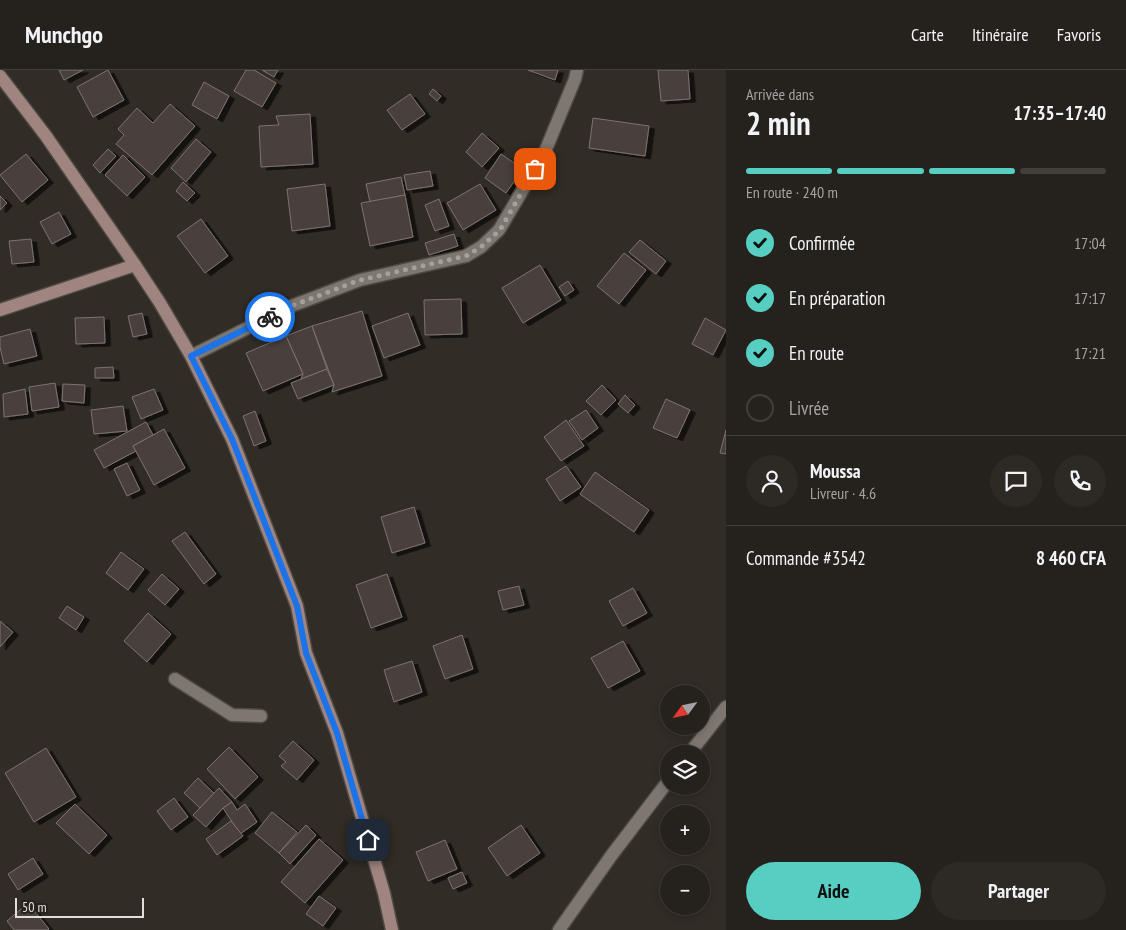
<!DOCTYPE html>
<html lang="fr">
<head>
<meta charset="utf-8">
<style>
	body { margin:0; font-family:"PT Sans Narrow",sans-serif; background:#2d2925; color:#f1f3f6; height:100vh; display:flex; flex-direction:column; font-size:19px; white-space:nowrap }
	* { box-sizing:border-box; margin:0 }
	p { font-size:16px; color:#a3a3a3 }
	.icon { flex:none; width:28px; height:28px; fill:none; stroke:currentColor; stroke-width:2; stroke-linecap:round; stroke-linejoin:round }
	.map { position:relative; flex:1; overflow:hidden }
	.side { display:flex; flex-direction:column; background:#25211c; width:400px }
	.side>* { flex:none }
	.needle { width:32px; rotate:237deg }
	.controls { position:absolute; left:660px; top:615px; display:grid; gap:10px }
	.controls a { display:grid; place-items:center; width:50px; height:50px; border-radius:50%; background:#25211c; box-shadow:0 2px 8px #0003,0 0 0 1px #423e3b; font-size:25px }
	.scale { position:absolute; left:15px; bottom:12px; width:129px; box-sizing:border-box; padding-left:5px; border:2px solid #e2dfdb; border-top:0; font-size:14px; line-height:18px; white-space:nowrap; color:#e2dfdb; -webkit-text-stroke:4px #27221c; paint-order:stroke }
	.pin { position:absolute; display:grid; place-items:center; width:42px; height:42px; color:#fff; margin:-21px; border-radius:10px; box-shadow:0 2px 8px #0006 }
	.courier { position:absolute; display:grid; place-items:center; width:50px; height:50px; margin:-25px; border:4px solid #1a73e8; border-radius:50%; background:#fff; color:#222; box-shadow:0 1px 6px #0007 }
	.headline em { font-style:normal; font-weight:700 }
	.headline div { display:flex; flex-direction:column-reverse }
	.headline { display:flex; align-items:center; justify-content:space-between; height:85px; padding:0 20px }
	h1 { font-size:32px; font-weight:700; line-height:38px }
	.bar { display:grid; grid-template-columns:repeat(4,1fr); gap:8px 5px; align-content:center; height:60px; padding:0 20px }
	.bar i { height:6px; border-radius:4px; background:#423e3b }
	.bar .current { background:#57cec2 }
	.bar p { grid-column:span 4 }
	.line { display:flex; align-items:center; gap:12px; padding:0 20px; border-top:1px solid #423e3b }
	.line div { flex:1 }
	.round { display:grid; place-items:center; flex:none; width:52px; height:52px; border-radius:26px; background:#2d2925 }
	ol { padding:0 20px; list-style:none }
	li { display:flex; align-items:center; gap:15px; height:55px }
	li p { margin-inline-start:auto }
	li .icon { padding:5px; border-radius:50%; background:#57cec2; color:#111; stroke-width:4 }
	li:last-child { color:#a3a3a3 }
	li i { width:28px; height:28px; border:2px solid #423e3b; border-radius:50% }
	.primary-button { display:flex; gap:10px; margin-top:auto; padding:10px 20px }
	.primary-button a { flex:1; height:58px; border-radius:30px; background:#57cec2; color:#111; font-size:20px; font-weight:700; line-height:58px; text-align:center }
	.primary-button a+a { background:#2d2925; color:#f1f3f6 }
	header { display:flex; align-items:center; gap:30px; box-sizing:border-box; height:70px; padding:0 25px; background:#25211c; border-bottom:1px solid #423e3b }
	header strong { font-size:24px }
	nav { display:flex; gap:28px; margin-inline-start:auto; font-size:18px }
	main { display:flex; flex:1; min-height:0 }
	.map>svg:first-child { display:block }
</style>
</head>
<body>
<header>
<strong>Munchgo</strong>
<nav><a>Carte</a><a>Itinéraire</a><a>Favoris</a></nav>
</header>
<main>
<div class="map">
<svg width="726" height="860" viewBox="0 0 726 860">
	<defs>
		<filter id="shadow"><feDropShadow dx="5.5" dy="3" stdDeviation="0" flood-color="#0009"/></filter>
	</defs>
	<rect width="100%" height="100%" fill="#312c25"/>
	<!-- building -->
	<g fill="#49403d" stroke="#7d726f" filter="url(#shadow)">
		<polygon points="59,0 83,0 64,10"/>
		<polygon points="108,0 124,30 93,47 77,17"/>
		<polygon points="246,0 254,0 276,13 262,37 234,21"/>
		<polygon points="262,0 278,0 274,7"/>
		<polygon points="528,0 558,0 555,10"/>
		<polygon points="658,0 688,0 690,29 661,31"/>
		<polygon points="204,12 229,26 217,49 192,35"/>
		<polygon points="433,19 441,26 437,31 429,24"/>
		<polygon points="410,24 425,44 402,60 387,40"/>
		<polygon points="170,34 195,56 152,105 116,74 124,65 118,59 137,38 153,53"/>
		<polygon points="310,44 313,94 261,97 259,56 279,55 276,46"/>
		<polygon points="593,48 649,56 645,86 589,78"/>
		<polygon points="482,63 499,78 482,97 466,82"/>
		<polygon points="196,69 211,82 186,112 171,98"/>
		<polygon points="108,79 116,86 100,103 93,95"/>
		<polygon points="26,84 48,110 22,132 0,105"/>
		<polygon points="501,84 523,99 506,123 485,108"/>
		<polygon points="123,85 145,107 127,126 105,105"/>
		<polygon points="430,101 433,116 407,120 404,105"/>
		<polygon points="401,107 405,125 370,132 366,114"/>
		<polygon points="183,112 195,123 187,131 176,121"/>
		<polygon points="325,114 330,156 292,161 287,119"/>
		<polygon points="480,114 496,140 463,160 447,133"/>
		<polygon points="405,125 413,167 370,176 361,133"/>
		<polygon points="0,126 7,133 0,140"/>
		<polygon points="439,129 449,156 435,161 425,135"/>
		<polygon points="59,142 71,164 52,174 40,152"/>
		<polygon points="201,149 228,186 205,203 177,166"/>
		<polygon points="454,164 458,176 429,185 425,173"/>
		<polygon points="31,169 34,192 12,194 9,171"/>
		<polygon points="640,170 666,191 656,204 629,182"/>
		<polygon points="624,183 646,200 619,234 597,216"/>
		<polygon points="540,195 561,230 523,253 502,218"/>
		<polygon points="568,211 574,220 565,226 559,217"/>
		<polygon points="461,229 462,264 425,265 424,230"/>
		<polygon points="362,241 382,306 332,322 334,315 312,256"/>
		<polygon points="142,243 147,264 133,267 128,246"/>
		<polygon points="408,243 420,275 384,288 372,256"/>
		<polygon points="104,247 105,273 76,274 75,248"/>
		<polygon points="705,248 726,260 713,285 692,274"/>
		<polygon points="312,256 327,299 301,309 303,304 286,266"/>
		<polygon points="30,259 37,286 4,294 0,277 0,267"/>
		<polygon points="286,266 303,304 263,321 246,283"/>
		<polygon points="113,297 114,308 95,308 95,298"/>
		<polygon points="327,299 334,315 298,329 291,313"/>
		<polygon points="55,313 59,337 32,341 29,317"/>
		<polygon points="63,314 85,315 84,333 62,331"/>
		<polygon points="602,315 616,330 601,345 586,331"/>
		<polygon points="25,319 28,344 4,347 3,324"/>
		<polygon points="154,319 163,340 141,349 132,327"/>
		<polygon points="625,325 635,335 628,343 618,334"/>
		<polygon points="666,329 690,340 677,368 653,358"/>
		<polygon points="123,336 127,361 94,364 91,340"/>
		<polygon points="586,340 598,358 582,370 569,351"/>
		<polygon points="255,341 266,371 254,376 243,346"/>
		<polygon points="566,350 584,376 561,391 544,367"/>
		<polygon points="146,352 153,365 133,376 136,381 104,398 94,380"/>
		<polygon points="164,359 185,398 154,415 133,376"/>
		<polygon points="726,360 726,384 720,383"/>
		<polygon points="127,393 140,420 127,426 114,399"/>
		<polygon points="566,396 581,417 560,431 546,409"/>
		<polygon points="595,402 649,440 634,462 580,424"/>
		<polygon points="414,437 425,473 392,483 381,447"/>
		<polygon points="185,462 216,504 204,514 172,471"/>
		<polygon points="121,482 144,499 128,520 106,503"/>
		<polygon points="162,504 179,519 165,535 148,520"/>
		<polygon points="387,504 402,547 371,558 356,515"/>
		<polygon points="519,516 524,535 503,540 498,521"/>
		<polygon points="633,518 647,543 623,556 609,531"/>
		<polygon points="67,536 84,547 76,560 59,548"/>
		<polygon points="148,543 171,564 147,592 124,571"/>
		<polygon points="0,551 13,562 0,577"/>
		<polygon points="462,565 473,599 445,609 433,576"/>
		<polygon points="623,571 640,601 608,618 591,588"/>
		<polygon points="412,591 422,622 394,632 384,600"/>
		<polygon points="293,671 314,690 297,710 281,696 286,692 279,686"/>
		<polygon points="229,677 258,707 235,729 207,699"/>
		<polygon points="46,678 76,727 34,752 5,703"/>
		<polygon points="198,708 214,723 200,738 184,723"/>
		<polygon points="219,718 232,732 223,738 206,757 193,745"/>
		<polygon points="174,728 188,747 171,760 157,741"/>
		<polygon points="232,732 237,740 245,734 257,752 240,764 223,738"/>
		<polygon points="75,734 107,765 89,784 56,753"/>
		<polygon points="272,742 297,762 279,783 255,763"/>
		<polygon points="231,751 243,766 217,785 206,769"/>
		<polygon points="306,755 316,765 290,794 279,783"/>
		<polygon points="521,755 540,783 507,806 488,778"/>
		<polygon points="319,769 343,790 305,833 281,812"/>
		<polygon points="445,770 457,799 428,811 416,782"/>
		<polygon points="33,788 43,804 18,820 8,804"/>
		<polygon points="462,802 467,813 453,819 448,808"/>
		<polygon points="319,826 336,838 323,856 306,844"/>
		<polygon points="28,833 49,859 48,860 14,860 7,851"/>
	</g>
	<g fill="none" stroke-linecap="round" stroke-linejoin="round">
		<!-- street casing -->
		<g stroke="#4d4943" stroke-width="15">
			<g id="street">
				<polyline points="191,286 294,235 360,210 466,186 481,177 499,160 544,84 575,9 577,0"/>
				<polyline points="175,609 232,645 261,646"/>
				<polyline points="689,684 726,637"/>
				<polyline points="559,860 611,786 669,710"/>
			</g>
		</g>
		<!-- secondary casing -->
		<g stroke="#4d4943" stroke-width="15">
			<g id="secondary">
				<polyline points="0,6 46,66 135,195 160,233 191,286 232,369 297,536 306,583 337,663 384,823 392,860"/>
				<polyline points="0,240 135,195"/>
			</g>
		</g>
		<!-- street -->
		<use href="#street" stroke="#7d776f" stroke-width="12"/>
		<!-- secondary -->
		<use href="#secondary" stroke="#a08480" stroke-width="12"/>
	</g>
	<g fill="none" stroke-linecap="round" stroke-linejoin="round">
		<!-- done -->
		<polyline stroke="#a4a09b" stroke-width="5" stroke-dasharray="0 9" points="270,247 294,235 360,210 466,186 481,177 500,160 535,99"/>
		<!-- route -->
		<polyline stroke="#1a73e8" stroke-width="6" points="270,247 191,286 232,369 297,536 306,583 337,663 368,770"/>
	</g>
</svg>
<div class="controls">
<a><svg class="needle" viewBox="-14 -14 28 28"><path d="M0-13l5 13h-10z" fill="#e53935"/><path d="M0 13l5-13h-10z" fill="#a3a3a3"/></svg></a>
<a><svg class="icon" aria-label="layers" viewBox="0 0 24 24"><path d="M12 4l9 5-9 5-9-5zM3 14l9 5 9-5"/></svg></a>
<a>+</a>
<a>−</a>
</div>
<div class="scale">50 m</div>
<div class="pin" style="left:535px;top:99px;background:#ea580c"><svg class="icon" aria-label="bag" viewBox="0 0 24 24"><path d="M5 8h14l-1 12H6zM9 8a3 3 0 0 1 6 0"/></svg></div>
<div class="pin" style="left:368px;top:770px;background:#1f2937"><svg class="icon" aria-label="home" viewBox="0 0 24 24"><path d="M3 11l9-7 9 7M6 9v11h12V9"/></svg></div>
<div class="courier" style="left:270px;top:247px"><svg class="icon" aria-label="bike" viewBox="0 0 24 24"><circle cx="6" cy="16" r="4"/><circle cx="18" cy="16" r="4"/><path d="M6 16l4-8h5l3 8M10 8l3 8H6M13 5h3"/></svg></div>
</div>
<section class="side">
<div class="headline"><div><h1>2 min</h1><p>Arrivée dans</p></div><em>17:35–17:40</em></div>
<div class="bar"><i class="current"></i><i class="current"></i><i class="current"></i><i></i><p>En route · 240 m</p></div>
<ol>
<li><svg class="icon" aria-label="check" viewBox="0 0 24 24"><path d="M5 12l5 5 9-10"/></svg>Confirmée<p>17:04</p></li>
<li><svg class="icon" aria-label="check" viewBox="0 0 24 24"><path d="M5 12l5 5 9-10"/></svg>En préparation<p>17:17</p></li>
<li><svg class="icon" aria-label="check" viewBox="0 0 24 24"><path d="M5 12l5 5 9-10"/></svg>En route<p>17:21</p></li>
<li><i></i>Livrée</li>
</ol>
<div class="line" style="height:90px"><a class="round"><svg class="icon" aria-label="person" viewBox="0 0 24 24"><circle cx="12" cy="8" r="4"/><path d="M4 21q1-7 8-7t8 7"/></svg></a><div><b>Moussa</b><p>Livreur · 4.6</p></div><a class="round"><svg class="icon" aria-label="chat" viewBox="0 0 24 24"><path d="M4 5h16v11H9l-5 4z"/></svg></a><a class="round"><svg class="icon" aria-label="phone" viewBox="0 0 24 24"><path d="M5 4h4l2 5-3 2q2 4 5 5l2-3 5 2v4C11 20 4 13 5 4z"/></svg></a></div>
<div class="line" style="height:65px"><div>Commande #3542</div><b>8 460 CFA</b></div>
<div class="primary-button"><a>Aide</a><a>Partager</a></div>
</section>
</main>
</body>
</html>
